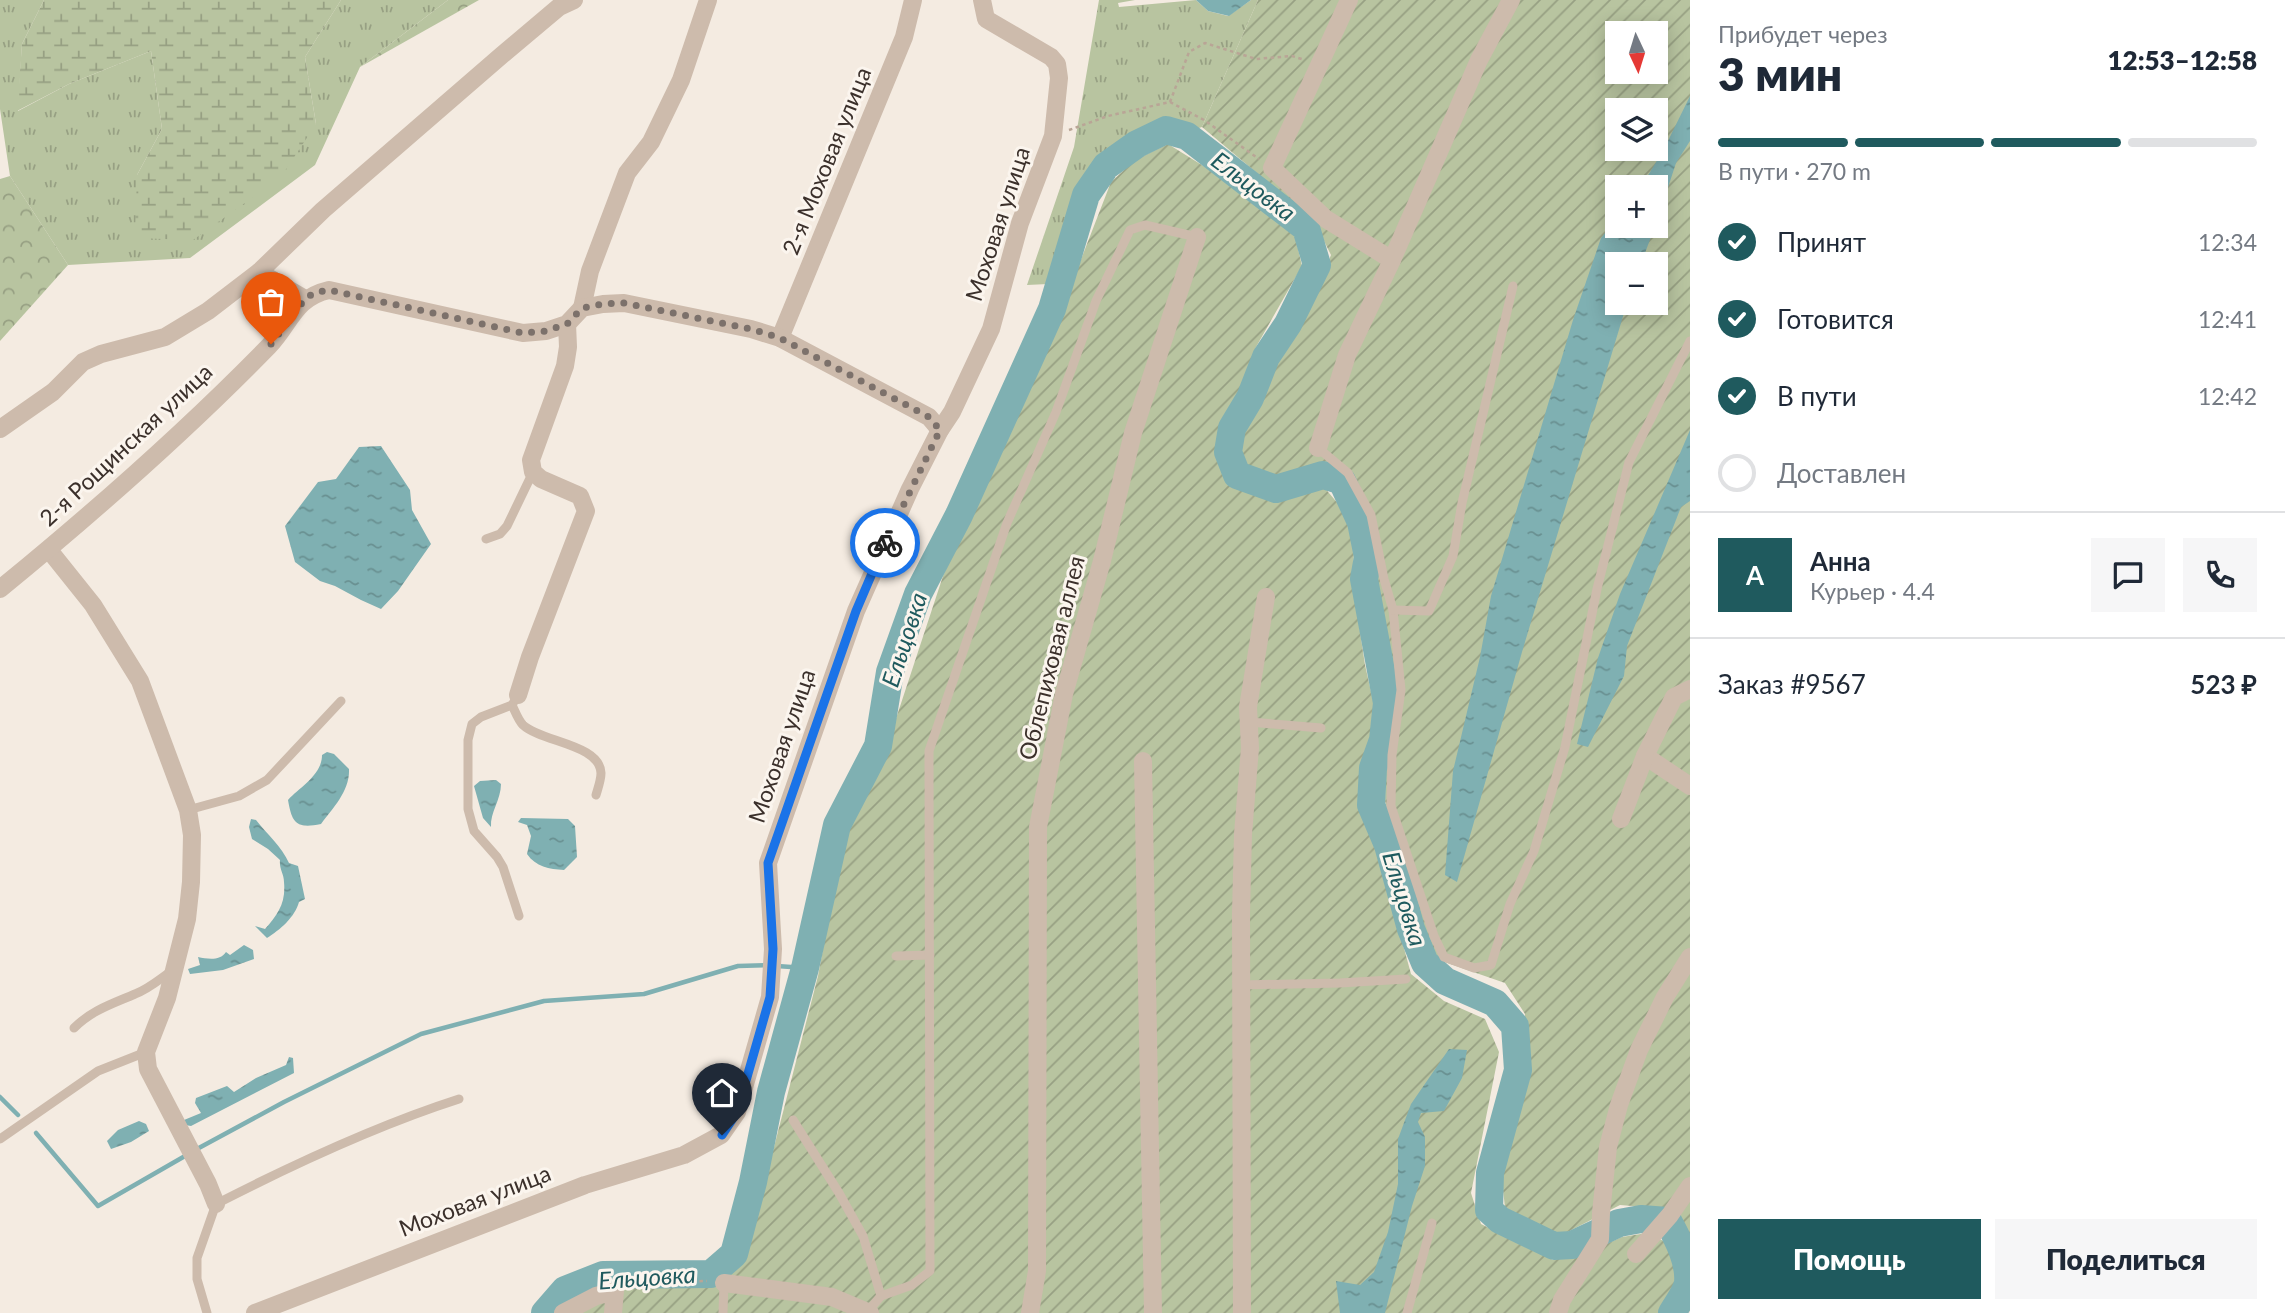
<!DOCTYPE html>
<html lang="ru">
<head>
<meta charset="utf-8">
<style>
	body { margin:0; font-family:Lato,sans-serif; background:#f6f6f7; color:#1f2937; height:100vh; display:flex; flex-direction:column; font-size:26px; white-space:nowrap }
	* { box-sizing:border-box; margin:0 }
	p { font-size:23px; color:#747a83 }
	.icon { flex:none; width:38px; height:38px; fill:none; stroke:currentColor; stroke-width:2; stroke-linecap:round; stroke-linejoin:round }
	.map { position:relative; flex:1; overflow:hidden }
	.drawer { display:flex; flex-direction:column; background:#fff; width:595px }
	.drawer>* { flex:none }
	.needle { width:46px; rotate:176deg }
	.fabs { position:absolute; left:1605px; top:21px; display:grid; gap:14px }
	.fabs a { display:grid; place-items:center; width:63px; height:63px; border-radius:0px; background:#fff; box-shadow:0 4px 18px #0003; font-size:35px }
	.pin { position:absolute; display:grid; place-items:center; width:60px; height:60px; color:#fff; margin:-72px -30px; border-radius:50% 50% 50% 0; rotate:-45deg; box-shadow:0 0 7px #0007 }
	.pin .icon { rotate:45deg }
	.courier { position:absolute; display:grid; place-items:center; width:70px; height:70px; margin:-35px; border:5px solid #1a73e8; border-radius:50%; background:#fff; color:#222; box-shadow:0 2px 9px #0007 }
	.head em { font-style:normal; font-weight:800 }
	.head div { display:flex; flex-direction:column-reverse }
	.head { display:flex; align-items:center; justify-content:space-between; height:119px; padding:0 28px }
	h1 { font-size:46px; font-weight:800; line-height:52px }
	.bar { display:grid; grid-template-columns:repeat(4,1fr); gap:10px 7px; align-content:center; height:84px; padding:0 28px }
	.bar i { height:9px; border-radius:5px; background:#e0e1e3 }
	.bar .selected { background:#1f5a5e }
	.bar p { grid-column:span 4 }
	.line { display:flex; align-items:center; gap:18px; padding:0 28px; border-top:2px solid #e0e1e3 }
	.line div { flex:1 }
	.round { display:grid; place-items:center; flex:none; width:74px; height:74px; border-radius:0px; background:#f6f6f7 }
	ol { padding:0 28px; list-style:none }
	li { display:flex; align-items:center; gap:21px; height:77px }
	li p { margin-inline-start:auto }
	li .icon { padding:7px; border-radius:50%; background:#1f5a5e; color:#fff; stroke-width:4 }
	li:last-child { color:#747a83 }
	li i { width:38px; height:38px; border:4px solid #e0e1e3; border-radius:50% }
	.primary-button { display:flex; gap:14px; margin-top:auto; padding:14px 28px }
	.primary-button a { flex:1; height:80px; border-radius:0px; background:#1f5a5e; color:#fff; font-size:28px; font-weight:800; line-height:80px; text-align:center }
	.primary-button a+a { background:#f6f6f7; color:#1f2937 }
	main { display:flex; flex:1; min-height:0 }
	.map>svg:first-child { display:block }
</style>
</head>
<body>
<main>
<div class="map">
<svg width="1690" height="1313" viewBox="0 0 1690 1313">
	<defs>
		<pattern id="grass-tufts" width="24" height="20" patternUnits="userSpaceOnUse" patternTransform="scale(1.75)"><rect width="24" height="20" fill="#b8c4a0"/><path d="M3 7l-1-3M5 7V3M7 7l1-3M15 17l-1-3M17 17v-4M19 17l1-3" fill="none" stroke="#97a083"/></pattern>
		<pattern id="forest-crowns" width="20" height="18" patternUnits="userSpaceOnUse" patternTransform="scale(1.75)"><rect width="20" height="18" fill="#b8c4a0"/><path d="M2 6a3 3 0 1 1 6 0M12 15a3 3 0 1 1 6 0" fill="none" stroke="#97a083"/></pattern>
		<pattern id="wetland-marsh" width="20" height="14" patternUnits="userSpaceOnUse" patternTransform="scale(1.75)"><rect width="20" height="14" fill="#b8c4a0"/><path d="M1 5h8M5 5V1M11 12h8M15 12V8" fill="none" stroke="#97a083"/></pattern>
		<pattern id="garden-furrows" width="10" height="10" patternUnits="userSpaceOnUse" patternTransform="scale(1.75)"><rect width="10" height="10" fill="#b8c4a0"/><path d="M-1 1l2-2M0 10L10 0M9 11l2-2" fill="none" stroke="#97a083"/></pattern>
		<pattern id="water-ripples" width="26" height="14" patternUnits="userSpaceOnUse" patternTransform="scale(1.75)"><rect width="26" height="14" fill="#7fb0b2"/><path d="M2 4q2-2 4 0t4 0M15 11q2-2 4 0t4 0" fill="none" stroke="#699091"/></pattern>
	</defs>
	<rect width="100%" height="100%" fill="#f4ebe1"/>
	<!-- grass -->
	<g fill="url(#grass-tufts)">
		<polygon points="0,0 44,0 22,44 18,111 69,84 151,51 162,129 137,175 316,124 305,57 341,0 448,0 360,67 315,165 190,258 68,265 10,176 0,109"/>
		<polygon points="1099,0 1135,0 1118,3 1119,7 1196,0 1208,11 1228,16 1251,0 1258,0 1202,127 1142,147 1088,197 1048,284 1027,285 1074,147"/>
	</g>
	<!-- forest -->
	<g fill="url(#forest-crowns)">
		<polygon points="448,0 479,0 360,67"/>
		<polygon points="10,176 68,265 0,341 0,179"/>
	</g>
	<!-- wetland -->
	<polygon fill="url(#wetland-marsh)" points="44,0 341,0 305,57 316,124 281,177 193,240 135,238 137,175 162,129 151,51 69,84 17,111 22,44"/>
	<!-- garden -->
	<g fill="url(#garden-furrows)" fill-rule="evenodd">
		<path d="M1258 0H1690V1243L1669 1209 1620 1205 1554 1239 1505 1207 1502 1182 1524 1078 1525 1014 1505 983 1430 957 1385 801 1386 763 1392 706 1368 523 1363 507 1341 470 1324 464 1276 479 1243 468 1235 452 1240 431 1284 349 1311 304 1331 255 1314 221 1202 127ZM1617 33H1656V72H1617ZM1617 110H1656V149H1617ZM1617 187H1656V226H1617ZM1617 264H1656V303H1617Z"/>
		<path d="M1168 144 1234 185 1295 236 1302 266 1256 347 1215 451 1234 487 1279 501 1323 486 1346 513 1354 548 1353 585 1365 665 1375 709 1360 804 1376 845 1411 974 1444 1001 1485 1019 1499 1052 1471 1193 1481 1224 1553 1260 1584 1254 1622 1237 1647 1233 1672 1245C1686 1278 1682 1283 1666 1313H564L620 1285 713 1283 746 1256 818 976 844 836 883 758 943 576 1049 342 1111 182 1135 160Z"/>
	</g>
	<!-- water -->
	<g fill="url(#water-ripples)">
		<polygon points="1196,0 1251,0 1229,16 1208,11"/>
		<polygon points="1690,96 1690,141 1676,163 1656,224 1656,187 1641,187 1664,149"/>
		<polygon points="1617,218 1617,226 1655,226 1641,264 1617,264 1617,303 1627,303 1522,652 1457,882 1445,875 1453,771 1480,657 1491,596 1573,320 1601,238"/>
		<polygon points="1690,430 1690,501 1681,507 1627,646 1624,676 1588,747 1577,744 1598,658 1620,594"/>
		<polygon points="381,446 410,490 412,510 431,544 398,591 381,609 361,600 335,586 320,581 295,562 285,526 318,482 336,479 359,447"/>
		<path d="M327 752 334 754 349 769C350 791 333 808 321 824 296 829 292 823 288 800 300 787 322 775 322 755Z"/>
		<path d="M496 780 501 784C501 800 490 812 491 827L483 818 474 786 480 781Z"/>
		<path d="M521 818 568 819 575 826 577 857 564 870C549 869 536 867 527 854L531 836 527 825 518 822Z"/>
		<path d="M251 819 256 820C267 834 282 847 289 863L298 866 305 899 299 902C295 917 280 930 267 938L255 926 265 929C278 914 286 903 284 882 284 874 279 869 280 860L268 849 252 839 249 827Z"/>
		<path d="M244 945 253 950 254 959 223 970 190 974 188 969 200 965 198 957C208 959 220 961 226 952L230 955Z"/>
		<polygon points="1449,1049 1467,1050 1462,1078 1444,1111 1421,1113 1418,1122 1425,1137 1425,1166 1412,1206 1385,1313 1340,1313 1336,1281 1360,1285 1374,1272 1388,1232 1398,1184 1398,1139 1411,1104"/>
		<polygon points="289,1057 293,1058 294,1073 191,1126 185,1125 184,1120 201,1113 195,1103 196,1098 227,1086 234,1092 256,1078 286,1065"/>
		<polygon points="139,1121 146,1124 149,1131 131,1142 111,1149 107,1141 118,1130"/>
	</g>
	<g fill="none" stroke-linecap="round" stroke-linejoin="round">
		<!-- stream -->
		<g stroke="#7fb0b2" stroke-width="4.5">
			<polyline points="777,966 805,968"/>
			<polyline points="0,1097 18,1115"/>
			<polyline points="36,1133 98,1206 185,1156"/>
			<polyline points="197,1149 284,1102 421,1034 544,1001 644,994 738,966 769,965"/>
		</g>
		<!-- river -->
		<path stroke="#7fb0b2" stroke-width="28" d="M545 1313 565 1290 603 1275 711 1274 734 1254 753 1182 771 1092 805 968 837 825 878 746 890 672 918 594 959 515 1052 309 1086 195 1106 166 1137 144 1166 130 1187 136 1306 228 1317 265 1288 324 1266 357 1250 398 1232 428 1228 452 1237 475 1276 489 1323 475 1342 481 1361 522 1368 557 1364 579 1387 703 1383 740 1373 768 1371 805 1388 845 1411 929 1425 963 1445 981 1495 1003 1515 1026 1518 1070 1490 1173 1489 1210 1500 1220 1554 1246 1572 1245 1619 1223 1641 1219 1668 1221C1678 1239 1690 1262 1688 1283 1686 1293 1677 1304 1672 1313"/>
		<!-- path -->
		<g stroke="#b9a596" stroke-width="2.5" stroke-dasharray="3.5 3.5" stroke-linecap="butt">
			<polyline points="1170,102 1189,52 1205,43 1256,59 1292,56 1305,60"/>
			<polyline points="1069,130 1108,116 1170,102 1204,120 1259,159"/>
			<polyline points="630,1288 660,1282 707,1281"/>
		</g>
		<!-- service -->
		<g stroke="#cdbbac" stroke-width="9">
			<polyline points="1318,448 1348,473 1371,515 1384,579 1393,610 1401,690 1392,755 1391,806 1434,936 1444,957 1474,968 1491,965 1510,904 1534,851 1565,747 1597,589 1629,462 1690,341"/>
			<polyline points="486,539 500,534 507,526 533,472"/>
			<polyline points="1393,610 1429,611 1453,556 1462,503 1513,286"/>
			<polyline points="518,695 512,705 481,717 472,724 468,740 468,809 474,831 497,857 503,867 519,916"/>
			<path d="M512 705C515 711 518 720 523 725 541 742 600 744 601 773 601 780 598 788 596 795"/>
			<polyline points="1250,722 1321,728"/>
			<polyline points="188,810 239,796 267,780 341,701"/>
			<polyline points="896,956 930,955"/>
			<polyline points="1241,985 1340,983 1406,979"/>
			<path d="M74 1028C92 1010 112 1004 135 994 149 989 161 978 173 970"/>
			<polyline points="793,1120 839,1193 863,1236 881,1296"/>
			<polyline points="0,1139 98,1071 146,1052"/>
			<polyline points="868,1311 881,1296 912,1285 930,1271 929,751 1007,523 1056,412 1096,301 1130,230 1145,225 1197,237"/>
			<path d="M207 1313 197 1279V1258L216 1204C294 1164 375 1126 459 1099"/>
			<polyline points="723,1313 724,1283"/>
			<polyline points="1407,1313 1432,1223"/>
		</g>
		<!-- minor -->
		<g stroke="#cdbbac" stroke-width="18">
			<polyline points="1349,0 1272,168 1326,219 1392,260"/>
			<polyline points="259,272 305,299"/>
			<polyline points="582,308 590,271 627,173 651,142 681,80 708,0"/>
			<polyline points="780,338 904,37 913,0"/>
			<polyline points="1318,448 1347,355 1392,260 1479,60 1511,0"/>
			<polyline points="49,550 93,605 140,681 188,810 192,835 191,882 187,919 167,998 146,1052 148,1069 208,1184 216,1204"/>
			<path d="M0 589C93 513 185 432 269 346 291 323 294 298 329 290L523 333 546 331 567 324 582 308 603 304 624 303 751 329 780 338 929 417 940 430"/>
			<polyline points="1690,689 1674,697 1645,756 1690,786"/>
			<polyline points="518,695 530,657 586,511 580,496 541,479 533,472 531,460 565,366 568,347 567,324"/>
			<polyline points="1143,761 1153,1313"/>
			<polyline points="1621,819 1645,756"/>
			<polyline points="1636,1254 1670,1215 1690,1186"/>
			<polyline points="724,1283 832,1297 870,1313"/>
			<polyline points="255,1313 585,1185 684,1155 721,1135 737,1112 770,997 773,949 768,863 856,611 910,489 940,430 952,412 991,329 1020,223 1053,136 1059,78 1057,64 1051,57 986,19 982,0"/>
			<polyline points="563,1313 596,1296 615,1291 613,1313"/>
			<polyline points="1030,1313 1037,1271 1038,827 1064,694 1102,561 1133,433 1197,237"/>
			<polyline points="1242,1313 1241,914 1243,834 1250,748 1248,707 1266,597"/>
			<polyline points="1558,1313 1562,1300 1600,1239 1601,1213 1608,1147 1619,1105 1639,1050 1665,997 1690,957"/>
		</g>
		<!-- tertiary -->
		<polyline stroke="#cdbbac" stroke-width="18" points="0,429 53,392 83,362 101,354 165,337 208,311 259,272 323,210 502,55 559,7 574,0"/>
	</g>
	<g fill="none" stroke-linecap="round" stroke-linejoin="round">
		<!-- done -->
		<polyline stroke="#7c716b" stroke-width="7" stroke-dasharray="0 12.6" points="271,344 305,299 314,293 329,290 523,333 546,331 567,324 582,308 603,304 624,303 751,329 780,338 929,417 940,430 885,543"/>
		<!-- route -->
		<polyline stroke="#1a73e8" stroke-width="9" points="722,1135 737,1112 770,997 773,949 768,863 856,611 885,543"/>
	</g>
	<g text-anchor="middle" stroke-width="6" stroke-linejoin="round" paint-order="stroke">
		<!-- street labels -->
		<g font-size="23" fill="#3b302b" stroke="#fbf5ee">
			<text transform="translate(827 161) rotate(-68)" y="8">2-я Моховая улица</text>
			<text transform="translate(998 224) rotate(-72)" y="8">Моховая улица</text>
			<text transform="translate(126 445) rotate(-43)" y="8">2-я Рощинская улица</text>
			<text transform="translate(1052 658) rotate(-76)" y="8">Облепиховая аллея</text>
			<text transform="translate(782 746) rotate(-71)" y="8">Моховая улица</text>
			<text transform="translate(475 1201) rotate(-21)" y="8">Моховая улица</text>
		</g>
		<!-- water labels -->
		<g font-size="24" font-style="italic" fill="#1f5a5e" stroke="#fbf5ee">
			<text transform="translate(1253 187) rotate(37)" y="8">Ельцовка</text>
			<text transform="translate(905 640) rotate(-72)" y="8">Ельцовка</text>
			<text transform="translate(1404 899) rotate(73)" y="8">Ельцовка</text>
			<text transform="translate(647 1278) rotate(-4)" y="8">Ельцовка</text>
		</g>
	</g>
</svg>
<div class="fabs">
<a><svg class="needle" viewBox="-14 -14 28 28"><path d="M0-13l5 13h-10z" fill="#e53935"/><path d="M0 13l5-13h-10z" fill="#747a83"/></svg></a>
<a><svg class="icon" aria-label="layers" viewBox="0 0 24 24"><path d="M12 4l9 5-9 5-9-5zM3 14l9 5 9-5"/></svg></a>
<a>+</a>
<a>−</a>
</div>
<div class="pin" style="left:271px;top:344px;background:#ea580c"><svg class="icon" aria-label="bag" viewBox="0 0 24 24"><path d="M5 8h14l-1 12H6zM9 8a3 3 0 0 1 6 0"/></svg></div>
<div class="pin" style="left:722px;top:1135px;background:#1f2937"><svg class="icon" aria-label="home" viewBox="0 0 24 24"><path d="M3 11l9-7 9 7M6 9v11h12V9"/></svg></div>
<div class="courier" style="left:885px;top:543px"><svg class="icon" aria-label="bike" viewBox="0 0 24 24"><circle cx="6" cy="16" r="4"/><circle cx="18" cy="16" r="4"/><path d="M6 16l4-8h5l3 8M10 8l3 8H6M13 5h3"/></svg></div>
</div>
<section class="drawer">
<div class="head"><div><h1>3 мин</h1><p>Прибудет через</p></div><em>12:53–12:58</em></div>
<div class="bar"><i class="selected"></i><i class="selected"></i><i class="selected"></i><i></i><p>В пути · 270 m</p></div>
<ol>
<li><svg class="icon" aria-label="check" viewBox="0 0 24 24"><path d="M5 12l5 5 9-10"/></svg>Принят<p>12:34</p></li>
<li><svg class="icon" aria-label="check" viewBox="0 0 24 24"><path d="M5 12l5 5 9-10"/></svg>Готовится<p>12:41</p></li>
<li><svg class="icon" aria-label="check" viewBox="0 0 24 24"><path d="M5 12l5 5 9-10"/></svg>В пути<p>12:42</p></li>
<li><i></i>Доставлен</li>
</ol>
<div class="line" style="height:126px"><b class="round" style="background:#1f5a5e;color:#fff">А</b><div><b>Анна</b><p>Курьер · 4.4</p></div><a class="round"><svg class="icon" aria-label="chat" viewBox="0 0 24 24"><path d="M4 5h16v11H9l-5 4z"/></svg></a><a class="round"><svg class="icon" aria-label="phone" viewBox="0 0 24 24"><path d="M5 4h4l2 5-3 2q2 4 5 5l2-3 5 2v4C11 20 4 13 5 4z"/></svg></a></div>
<div class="line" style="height:91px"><div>Заказ #9567</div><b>523 ₽</b></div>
<div class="primary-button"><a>Помощь</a><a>Поделиться</a></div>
</section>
</main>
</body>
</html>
